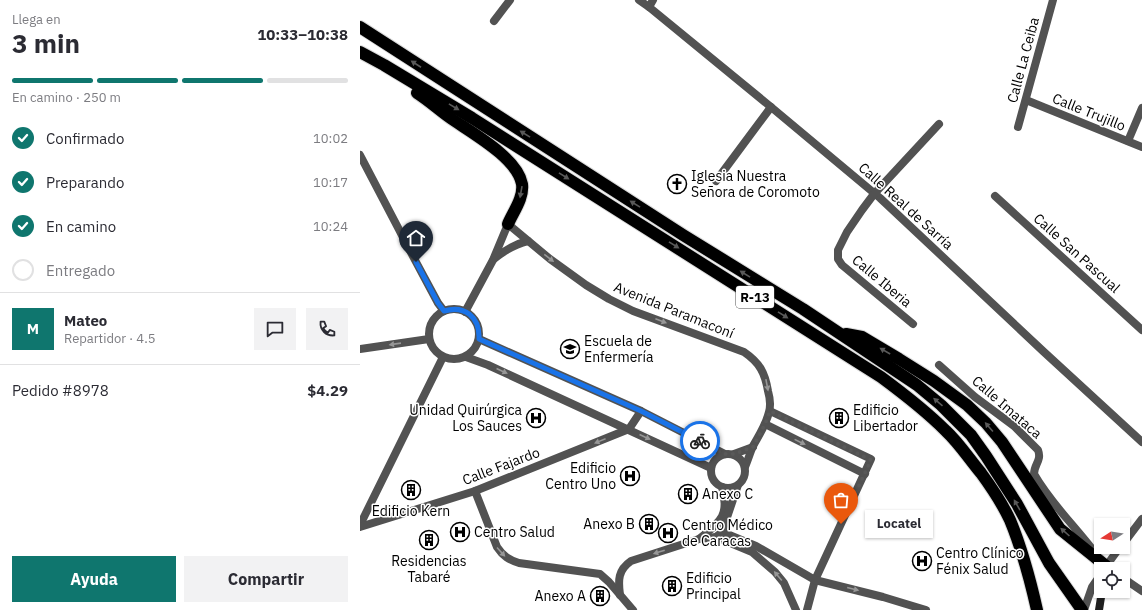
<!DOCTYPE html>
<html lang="es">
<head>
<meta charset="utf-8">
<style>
	body { margin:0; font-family:"IBM Plex Sans",sans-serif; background:#f2f2f3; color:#2b2b33; height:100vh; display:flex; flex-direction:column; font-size:15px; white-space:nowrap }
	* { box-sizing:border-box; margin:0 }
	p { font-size:13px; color:#7c7c81 }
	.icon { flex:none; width:22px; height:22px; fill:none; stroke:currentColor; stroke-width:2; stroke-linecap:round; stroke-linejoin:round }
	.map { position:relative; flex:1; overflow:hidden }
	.details { display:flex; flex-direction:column; background:#fff; width:360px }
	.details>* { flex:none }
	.needle { width:26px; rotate:258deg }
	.tools { position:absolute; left:734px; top:518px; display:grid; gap:8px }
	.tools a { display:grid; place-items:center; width:36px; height:36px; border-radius:0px; background:#fff; box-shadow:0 1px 3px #0004; font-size:20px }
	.pin { position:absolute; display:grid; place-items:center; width:34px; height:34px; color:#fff; margin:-41px -17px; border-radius:50% 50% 50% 0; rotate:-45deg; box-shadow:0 0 4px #0007 }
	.pin .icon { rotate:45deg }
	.courier { position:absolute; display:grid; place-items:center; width:40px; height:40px; margin:-20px; border:3px solid #1a73e8; border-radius:50%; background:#fff; color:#222; box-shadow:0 1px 5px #0007 }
	.bubble { position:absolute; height:28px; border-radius:0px; background:#fff; box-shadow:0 1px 3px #0004; font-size:13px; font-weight:800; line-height:28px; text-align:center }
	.head em { font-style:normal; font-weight:800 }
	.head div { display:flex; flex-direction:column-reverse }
	.head { display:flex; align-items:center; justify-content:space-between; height:68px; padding:0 12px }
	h1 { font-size:26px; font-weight:800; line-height:30px }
	.bar { display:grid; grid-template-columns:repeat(4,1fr); gap:6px 4px; align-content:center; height:48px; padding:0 12px }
	.bar i { height:5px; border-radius:3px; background:#e1e1e2 }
	.bar .on { background:#0f766e }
	.bar p { grid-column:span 4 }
	.line { display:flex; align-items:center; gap:10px; padding:0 12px; border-top:1px solid #e1e1e2 }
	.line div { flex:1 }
	.round { display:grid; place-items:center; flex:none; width:42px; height:42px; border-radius:0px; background:#f2f2f3 }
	ol { padding:0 12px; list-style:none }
	li { display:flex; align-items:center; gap:12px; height:44px }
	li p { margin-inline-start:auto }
	li .icon { padding:4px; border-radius:50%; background:#0f766e; color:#fff; stroke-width:4 }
	li:last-child { color:#7c7c81 }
	li i { width:22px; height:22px; border:2px solid #e1e1e2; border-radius:50% }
	.primary-button { display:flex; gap:8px; margin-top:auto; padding:8px 12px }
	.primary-button a { flex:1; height:46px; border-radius:0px; background:#0f766e; color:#fff; font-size:16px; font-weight:800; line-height:46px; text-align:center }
	.primary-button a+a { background:#f2f2f3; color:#2b2b33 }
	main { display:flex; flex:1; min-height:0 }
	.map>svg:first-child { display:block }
</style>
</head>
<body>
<main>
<section class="details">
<div class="head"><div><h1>3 min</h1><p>Llega en</p></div><em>10:33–10:38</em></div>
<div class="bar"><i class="on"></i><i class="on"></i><i class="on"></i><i></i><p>En camino · 250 m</p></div>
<ol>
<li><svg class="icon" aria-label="check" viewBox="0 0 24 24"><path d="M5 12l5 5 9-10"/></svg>Confirmado<p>10:02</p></li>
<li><svg class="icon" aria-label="check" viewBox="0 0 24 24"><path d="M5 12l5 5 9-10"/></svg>Preparando<p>10:17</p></li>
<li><svg class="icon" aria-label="check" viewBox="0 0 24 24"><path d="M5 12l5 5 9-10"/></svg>En camino<p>10:24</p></li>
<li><i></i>Entregado</li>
</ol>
<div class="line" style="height:72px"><b class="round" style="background:#0f766e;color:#fff">M</b><div><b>Mateo</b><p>Repartidor · 4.5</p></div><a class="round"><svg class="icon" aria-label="chat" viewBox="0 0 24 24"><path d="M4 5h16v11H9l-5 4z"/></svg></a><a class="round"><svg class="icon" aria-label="phone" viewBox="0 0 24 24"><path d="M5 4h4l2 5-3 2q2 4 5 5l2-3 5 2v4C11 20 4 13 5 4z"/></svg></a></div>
<div class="line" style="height:52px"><div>Pedido #8978</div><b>$4.29</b></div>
<div class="primary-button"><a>Ayuda</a><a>Compartir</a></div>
</section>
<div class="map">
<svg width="782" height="610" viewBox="0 0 782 610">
	<rect width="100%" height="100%" fill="#fff"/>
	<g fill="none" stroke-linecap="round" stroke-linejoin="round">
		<!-- motorway casing -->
		<g stroke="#dbdbdb" stroke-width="14">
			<g id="motorway">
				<polyline points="0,27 323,235 443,309 557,385 581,405 611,435 626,456 657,504 689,563 722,610"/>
				<path d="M0 52 24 65 112 118 521 377C544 394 566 411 586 431 599 443 610 460 621 473 632 488 642 503 650 520 662 549 670 579 677 610"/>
				<path d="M57 93C68 100 78 109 89 117 110 132 157 157 162 184 164 198 153 212 148 224"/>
				<polyline points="486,334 502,337 539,359 574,381 607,405 626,423 642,442 700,529 746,566"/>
			</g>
		</g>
		<!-- minor -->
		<g stroke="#525252" stroke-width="8">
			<polyline points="279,0 289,7"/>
			<polyline points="293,0 289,7 411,107 520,198 684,352 782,442"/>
			<polyline points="134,21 150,0"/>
			<polyline points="666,100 782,147"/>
			<polyline points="658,127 693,0"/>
			<polyline points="768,141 782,108"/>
			<polyline points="0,155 56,262 78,303 84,311"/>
			<polyline points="356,181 411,107"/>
			<polyline points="635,196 782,330"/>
			<path d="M134 259C145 250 155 244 168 241"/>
			<circle cx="94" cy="334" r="25"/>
			<path d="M105 312 133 260 148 224 190 259 226 285 249 299 273 311 384 352C400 363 405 373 408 391 410 398 411 405 409 412 406 425 399 435 393 446 390 453 388 460 385 467"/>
			<polyline points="553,324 482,265 478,259 478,250 487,232 502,210 514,194 579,124"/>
			<polyline points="119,339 281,411 365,454"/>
			<polyline points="0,349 69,339"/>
			<polyline points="106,357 128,365 351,468"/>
			<path d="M579 365 615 397 654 426 678 450C682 461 674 464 674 474 691 504 716 527 736 554"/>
			<polyline points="410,411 511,459 455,580 447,610"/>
			<polyline points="405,424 505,474"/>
			<circle cx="368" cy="471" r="17"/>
			<polyline points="374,454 393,447"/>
			<path d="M115 491 137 547C143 556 149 560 159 563L240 574 249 582 273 610"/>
			<polyline points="0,525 83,357"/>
			<polyline points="0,527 115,491 269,429 281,411"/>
			<polyline points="362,532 396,546 455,580 523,597 566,610"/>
			<polyline points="356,537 392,552 415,572 424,583 436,610"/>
			<path d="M339 539C360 522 370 516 362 487"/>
			<polyline points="763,544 782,519"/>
			<polyline points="744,569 760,547"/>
			<polyline points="763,578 782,591"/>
			<path d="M260 595C258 580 258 570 271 561L339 539 356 537 362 532 378 485"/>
			<polyline points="724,610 732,587 741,574"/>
		</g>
		<!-- secondary -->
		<polyline stroke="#1f1f1f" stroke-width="8" points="739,610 742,591"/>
		<!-- motorway -->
		<use href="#motorway" stroke="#000" stroke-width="12"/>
	</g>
	<!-- one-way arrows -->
	<defs><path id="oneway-solid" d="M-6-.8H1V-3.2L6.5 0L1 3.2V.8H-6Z"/></defs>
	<g fill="#595959">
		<use href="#oneway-solid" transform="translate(56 64) rotate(-147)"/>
		<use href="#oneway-solid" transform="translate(94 107) rotate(31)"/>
		<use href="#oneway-solid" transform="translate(165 134) rotate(-148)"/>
		<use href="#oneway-solid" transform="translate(204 176) rotate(32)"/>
		<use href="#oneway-solid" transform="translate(161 192) rotate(100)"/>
		<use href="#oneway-solid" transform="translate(275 204) rotate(-148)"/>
		<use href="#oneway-solid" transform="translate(314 245) rotate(32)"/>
		<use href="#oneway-solid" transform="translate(385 274) rotate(-148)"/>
		<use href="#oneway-solid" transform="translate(423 315) rotate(32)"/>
		<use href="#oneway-solid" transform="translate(525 351) rotate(-150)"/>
		<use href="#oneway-solid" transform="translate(578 402) rotate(-139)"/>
		<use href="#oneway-solid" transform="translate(629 427) rotate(-131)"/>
		<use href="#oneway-solid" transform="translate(657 505) rotate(-120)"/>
		<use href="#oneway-solid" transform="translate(705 532) rotate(-138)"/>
	</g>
	<g fill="#979797">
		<use href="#oneway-solid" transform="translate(189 258) rotate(38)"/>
		<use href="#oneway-solid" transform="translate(301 321) rotate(21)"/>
		<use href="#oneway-solid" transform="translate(35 344) rotate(172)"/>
		<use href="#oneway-solid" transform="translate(142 371) rotate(25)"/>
		<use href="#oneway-solid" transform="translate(407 385) rotate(79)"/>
		<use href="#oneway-solid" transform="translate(285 437) rotate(25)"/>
		<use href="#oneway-solid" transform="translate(240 441) rotate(158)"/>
		<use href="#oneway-solid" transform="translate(440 442) rotate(26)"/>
		<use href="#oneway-solid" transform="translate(141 552) rotate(48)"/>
		<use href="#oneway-solid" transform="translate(299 552) rotate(163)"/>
		<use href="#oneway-solid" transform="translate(418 576) rotate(-130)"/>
		<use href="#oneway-solid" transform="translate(493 589) rotate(14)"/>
	</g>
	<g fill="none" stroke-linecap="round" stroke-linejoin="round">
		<!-- done -->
		<polyline stroke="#595959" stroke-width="4" stroke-dasharray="0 7.2" points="340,441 365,454 374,454 393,447 405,424 410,411 511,460 481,524"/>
		<!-- route -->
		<path stroke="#1a73e8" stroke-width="5" d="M56 262 78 303 84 311C105 305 120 317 119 339L281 411 340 441"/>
	</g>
	<!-- icons -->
	<defs>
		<g id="church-ring" transform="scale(1)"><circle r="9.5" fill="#fff" stroke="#000" stroke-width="1.5"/><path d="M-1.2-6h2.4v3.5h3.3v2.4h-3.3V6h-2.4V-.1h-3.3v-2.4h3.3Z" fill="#000"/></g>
		<g id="university-ring" transform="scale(1)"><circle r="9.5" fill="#fff" stroke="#000" stroke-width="1.5"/><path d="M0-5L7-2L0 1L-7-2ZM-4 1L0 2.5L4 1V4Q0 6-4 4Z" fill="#000"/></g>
		<g id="hospital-ring" transform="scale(1)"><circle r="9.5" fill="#fff" stroke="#000" stroke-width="1.5"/><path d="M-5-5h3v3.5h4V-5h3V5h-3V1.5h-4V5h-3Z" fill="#000"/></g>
		<g id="building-ring" transform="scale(1)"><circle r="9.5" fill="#fff" stroke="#000" stroke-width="1.5"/><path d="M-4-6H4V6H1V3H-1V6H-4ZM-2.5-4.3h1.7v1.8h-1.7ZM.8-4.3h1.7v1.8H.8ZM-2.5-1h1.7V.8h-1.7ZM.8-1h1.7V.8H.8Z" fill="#000"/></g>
	</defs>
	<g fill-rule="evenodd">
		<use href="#church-ring" x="317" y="184"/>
		<use href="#university-ring" x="210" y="349"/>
		<use href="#hospital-ring" x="176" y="418"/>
		<use href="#building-ring" x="479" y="418"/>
		<use href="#hospital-ring" x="270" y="476"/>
		<use href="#building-ring" x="51" y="490"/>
		<use href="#building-ring" x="328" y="494"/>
		<use href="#building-ring" x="289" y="524"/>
		<use href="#hospital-ring" x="100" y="532"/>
		<use href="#hospital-ring" x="308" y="533"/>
		<use href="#building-ring" x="69" y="540"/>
		<use href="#hospital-ring" x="562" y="561"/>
		<use href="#building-ring" x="312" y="586"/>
		<use href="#building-ring" x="240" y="596"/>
	</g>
	<g text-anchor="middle" stroke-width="3" stroke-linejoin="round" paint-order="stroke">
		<!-- shield labels -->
		<rect fill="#fff" stroke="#4c4c4c" stroke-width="1" x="376" y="286" width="38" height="22" rx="3"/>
		<g font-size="13" font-weight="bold" fill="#000">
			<text x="395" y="302">R-13</text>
		</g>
		<!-- street labels -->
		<g font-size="14" fill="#000" stroke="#fff">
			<text transform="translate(663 60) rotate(-75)" y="5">Calle La Ceiba</text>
			<text transform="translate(729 112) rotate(22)" y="5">Calle Trujillo</text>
			<text transform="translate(546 206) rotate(42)" y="5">Calle Real de Sarría</text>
			<text transform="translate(717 253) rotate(42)" y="5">Calle San Pascual</text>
			<text transform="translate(522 281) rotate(40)" y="5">Calle Iberia</text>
			<text transform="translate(314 310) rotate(22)" y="5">Avenida Paramaconí</text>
			<text transform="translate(647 407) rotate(41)" y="5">Calle Imataca</text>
			<text transform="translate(141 466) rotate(-21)" y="5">Calle Fajardo</text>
		</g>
		<!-- poi labels -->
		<g font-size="14" fill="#000" stroke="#fff" text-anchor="start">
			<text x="331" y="181">Iglesia Nuestra<tspan x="331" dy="16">Señora de Coromoto</tspan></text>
			<text x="224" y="346">Escuela de<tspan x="224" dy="16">Enfermería</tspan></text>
			<text x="162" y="415" text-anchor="end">Unidad Quirúrgica<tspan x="162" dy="16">Los Sauces</tspan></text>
			<text x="493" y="415">Edificio<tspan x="493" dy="16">Libertador</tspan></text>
			<text x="256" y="473" text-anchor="end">Edificio<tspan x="256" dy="16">Centro Uno</tspan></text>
			<text x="342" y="499">Anexo C</text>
			<text x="51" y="516" text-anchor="middle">Edificio Kern</text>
			<text x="275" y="529" text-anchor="end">Anexo B</text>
			<text x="322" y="530">Centro Médico<tspan x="322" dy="16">de Caracas</tspan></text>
			<text x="114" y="537">Centro Salud</text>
			<text x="576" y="558">Centro Clínico<tspan x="576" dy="16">Fénix Salud</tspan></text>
			<text x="69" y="566" text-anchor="middle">Residencias<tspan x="69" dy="16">Tabaré</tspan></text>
			<text x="326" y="583">Edificio<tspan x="326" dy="16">Principal</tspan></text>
			<text x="226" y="601" text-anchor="end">Anexo A</text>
		</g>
	</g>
</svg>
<div class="tools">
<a><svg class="needle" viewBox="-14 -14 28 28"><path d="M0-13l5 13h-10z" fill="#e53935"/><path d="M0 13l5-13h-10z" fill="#7c7c81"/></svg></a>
<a><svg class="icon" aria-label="locate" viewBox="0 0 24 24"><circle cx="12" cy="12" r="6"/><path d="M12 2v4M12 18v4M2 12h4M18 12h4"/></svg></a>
</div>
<div class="pin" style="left:481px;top:524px;background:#ea580c"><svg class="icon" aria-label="bag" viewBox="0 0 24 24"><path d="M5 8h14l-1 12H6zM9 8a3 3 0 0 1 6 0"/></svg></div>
<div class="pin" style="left:56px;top:262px;background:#1f2937"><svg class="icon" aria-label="home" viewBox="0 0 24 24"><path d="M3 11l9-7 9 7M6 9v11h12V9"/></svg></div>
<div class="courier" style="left:340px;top:441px"><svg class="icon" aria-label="bike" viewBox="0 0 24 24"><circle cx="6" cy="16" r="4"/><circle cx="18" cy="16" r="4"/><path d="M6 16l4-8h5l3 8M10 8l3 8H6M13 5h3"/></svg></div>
<div class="bubble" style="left:505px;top:510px;width:68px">Locatel</div>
</div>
</main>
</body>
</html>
